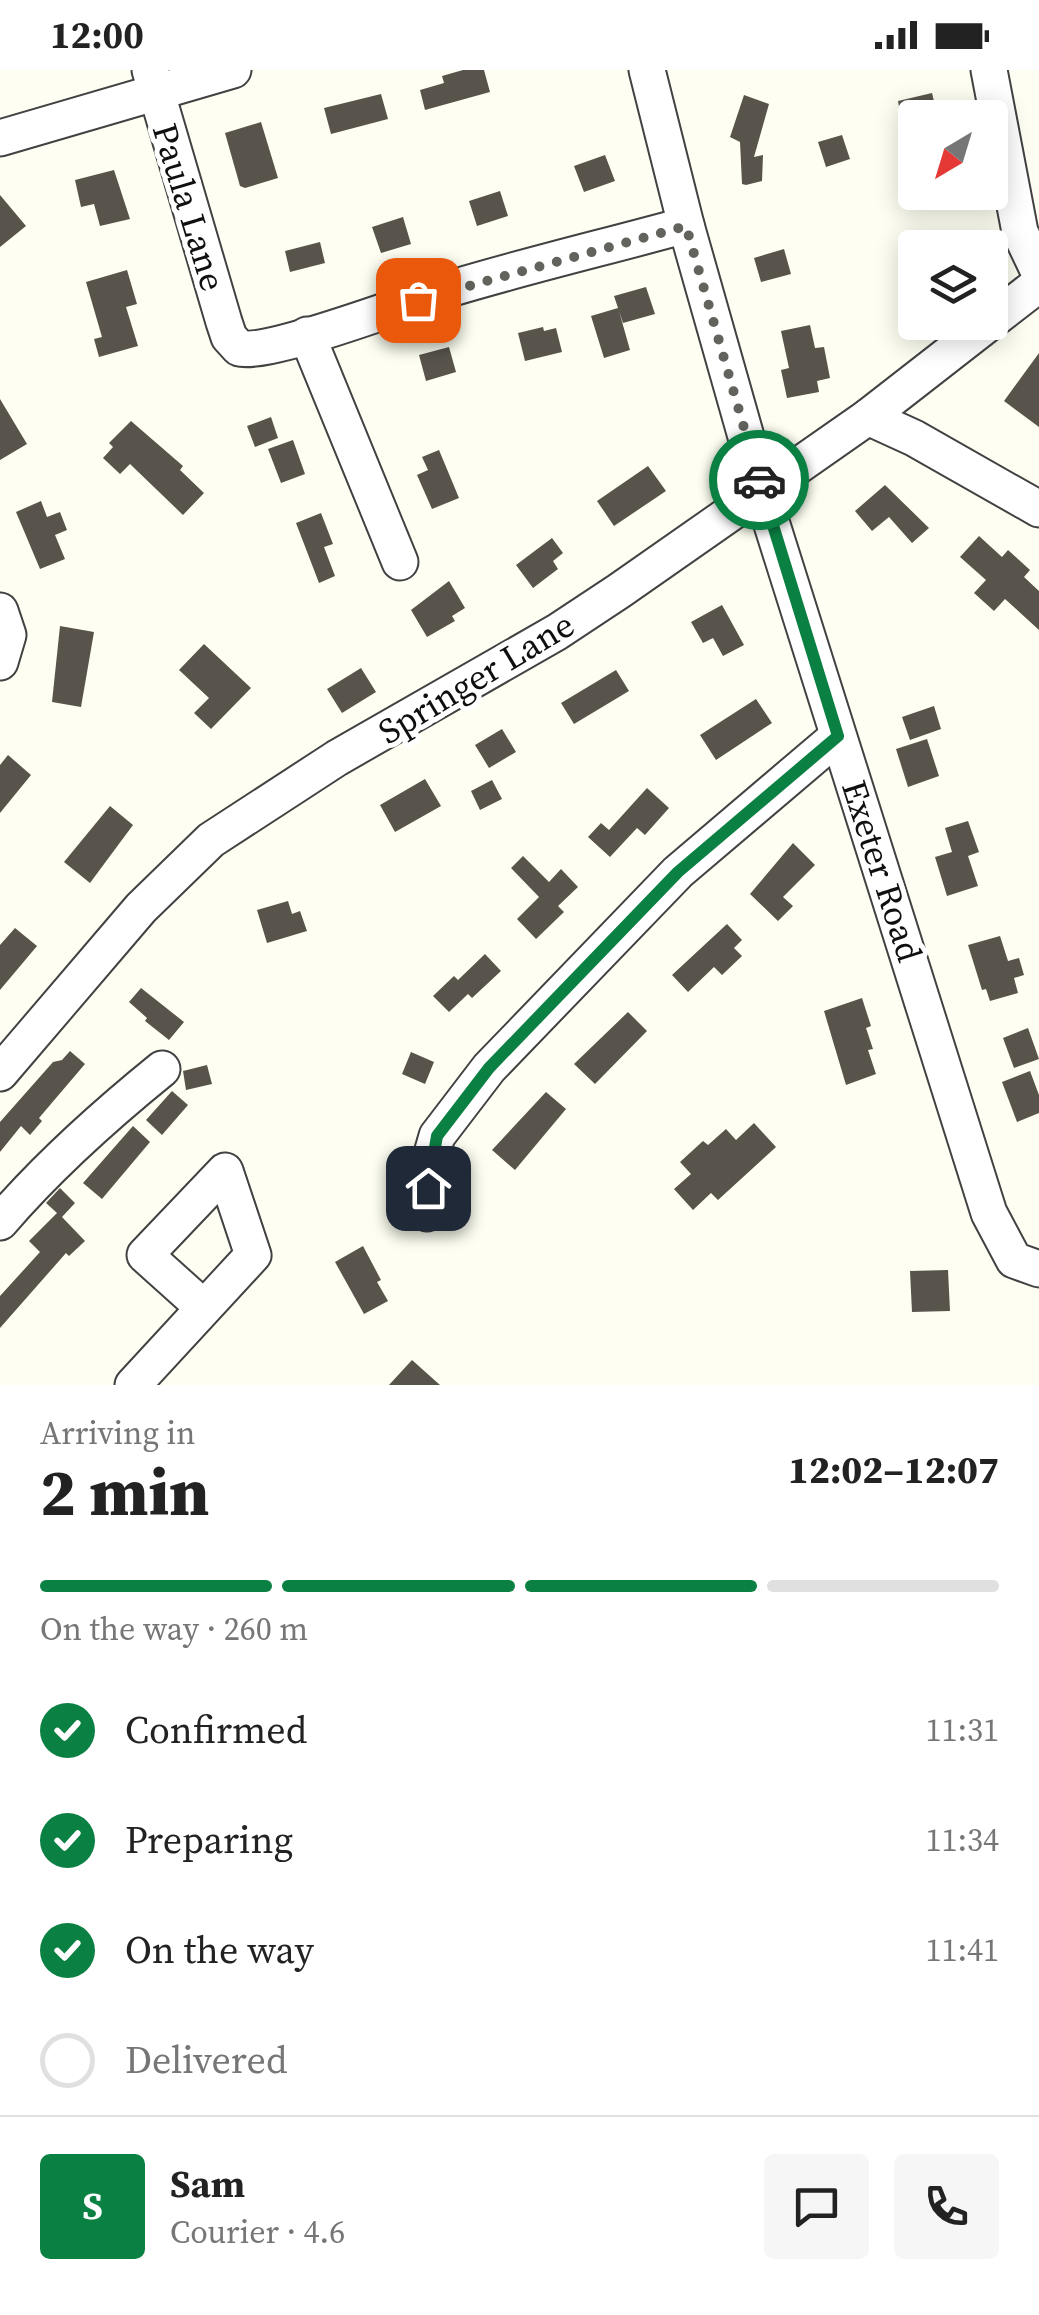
<!DOCTYPE html>
<html lang="en">
<head>
<meta charset="utf-8">
<style>
	body { margin:0; font-family:"Source Serif 4",serif; background:#f6f6f6; color:#222; height:100vh; display:flex; flex-direction:column; font-size:38px; white-space:nowrap }
	* { box-sizing:border-box; margin:0 }
	p { font-size:32px; color:#767676 }
	.icon { flex:none; width:55px; height:55px; fill:none; stroke:currentColor; stroke-width:2; stroke-linecap:round; stroke-linejoin:round }
	.map { position:relative; height:1315px; overflow:hidden }
	.sheet { display:flex; flex-direction:column; background:#fff; flex:1 }
	.sheet>* { flex:none }
	.needle { width:65px; rotate:218deg }
	.controls { position:absolute; left:898px; top:30px; display:grid; gap:20px }
	.controls a { display:grid; place-items:center; width:110px; height:110px; border-radius:10px; background:#fff; box-shadow:0 5px 25px #0003; font-size:50px }
	.pin { position:absolute; display:grid; place-items:center; width:85px; height:85px; color:#fff; margin:-42px; border-radius:20px; box-shadow:0 5px 15px #0006 }
	.courier { position:absolute; display:grid; place-items:center; width:100px; height:100px; margin:-50px; border:8px solid #0b8043; border-radius:50%; background:#fff; color:#222; box-shadow:0 2px 12px #0007 }
	.overview em { font-style:normal; font-weight:800 }
	.overview div { display:flex; flex-direction:column-reverse }
	.overview { display:flex; align-items:center; justify-content:space-between; height:170px; padding:0 40px }
	h1 { font-size:65px; font-weight:800; line-height:75px }
	.bar { display:grid; grid-template-columns:repeat(4,1fr); gap:15px 10px; align-content:center; height:120px; padding:0 40px }
	.bar i { height:12px; border-radius:8px; background:#e0e0e0 }
	.bar .on { background:#0b8043 }
	.bar p { grid-column:span 4 }
	.line { display:flex; align-items:center; gap:25px; padding:0 40px; border-top:2px solid #e0e0e0 }
	.line div { flex:1 }
	.round { display:grid; place-items:center; flex:none; width:105px; height:105px; border-radius:10px; background:#f6f6f6 }
	ol { padding:0 40px; list-style:none }
	li { display:flex; align-items:center; gap:30px; height:110px }
	li p { margin-inline-start:auto }
	li .icon { padding:10px; border-radius:50%; background:#0b8043; color:#fff; stroke-width:4 }
	li:last-child { color:#767676 }
	li i { width:55px; height:55px; border:5px solid #e0e0e0; border-radius:50% }
	.status { display:flex; justify-content:space-between; align-items:center; height:70px; padding:0 50px; background:#fff; direction:ltr }
	.status svg { height:28px; fill:currentColor }
	.map>svg:first-child { display:block }
</style>
</head>
<body>
<div class="status"><b>12:00</b><svg viewBox="0 0 49 12"><path d="M0 12V9h3v3zM5 12V6h3v6zM10 12V3h3v9zM15 12V0h3v12zM26 1h20v11H26zM47 4h2v5h-2z"/></svg></div>
<div class="map">
<svg width="1039" height="1315" viewBox="0 0 1039 1315">
	<rect width="100%" height="100%" fill="#fefff2"/>
	<!-- building -->
	<g fill="#58544c">
		<polygon points="463,0 484,0 490,22 425,40 420,20 444,13 442,6"/>
		<polygon points="932,23 938,48 901,48 898,31"/>
		<polygon points="381,24 388,49 331,64 324,38"/>
		<polygon points="744,25 769,34 754,87 763,85 762,111 746,115 742,114 740,72 730,67"/>
		<polygon points="261,52 278,108 245,118 240,116 225,63"/>
		<polygon points="842,65 850,89 826,97 818,72"/>
		<polygon points="605,85 615,111 584,122 574,96"/>
		<polygon points="114,100 130,149 100,156 94,134 81,137 75,110"/>
		<polygon points="500,121 508,146 477,156 469,131"/>
		<polygon points="0,125 26,156 0,177"/>
		<polygon points="403,147 411,174 381,183 372,157"/>
		<polygon points="320,172 325,193 290,202 285,181"/>
		<polygon points="784,179 791,204 761,212 754,188"/>
		<polygon points="127,200 137,234 126,237 138,276 99,287 94,269 102,267 86,212"/>
		<polygon points="646,217 655,244 623,253 619,241 630,280 604,288 591,246 618,238 614,226"/>
		<polygon points="810,255 815,278 824,277 830,308 817,311 819,322 787,328 781,300 789,298 781,261"/>
		<polygon points="543,257 544,261 556,258 562,282 525,291 518,263"/>
		<polygon points="449,277 456,302 426,311 419,285"/>
		<polygon points="1039,283 1039,357 1004,331"/>
		<polygon points="0,329 27,374 0,390"/>
		<polygon points="271,347 278,368 255,377 247,356"/>
		<polygon points="131,351 183,396 180,400 204,423 183,445 130,394 120,404 103,388 113,377 109,373"/>
		<polygon points="293,370 305,404 281,413 268,379"/>
		<polygon points="439,380 459,428 432,439 417,405 428,400 422,387"/>
		<polygon points="648,396 666,421 614,456 597,431"/>
		<polygon points="885,415 929,458 912,473 889,447 872,461 855,441"/>
		<polygon points="41,431 47,447 60,442 67,460 55,465 65,489 40,499 16,442"/>
		<polygon points="321,443 333,474 324,477 335,506 319,513 296,453"/>
		<polygon points="979,466 1002,487 1008,480 1030,500 1024,507 1039,521 1039,560 1005,529 994,541 974,523 986,510 960,487"/>
		<polygon points="552,468 563,483 553,491 558,499 533,518 516,495"/>
		<polygon points="449,511 465,538 452,546 455,551 427,567 411,540"/>
		<polygon points="722,535 744,575 723,586 713,568 703,573 691,552"/>
		<polygon points="60,556 94,562 81,637 52,632"/>
		<polygon points="204,574 251,618 211,659 194,643 209,628 179,600"/>
		<polygon points="361,598 376,622 342,643 327,619"/>
		<polygon points="616,600 629,621 574,654 561,633"/>
		<polygon points="756,629 772,653 716,690 700,665"/>
		<polygon points="934,636 941,659 910,670 902,647"/>
		<polygon points="502,659 516,682 489,698 475,675"/>
		<polygon points="927,669 939,706 908,717 896,679"/>
		<polygon points="8,685 31,705 0,743 0,695"/>
		<polygon points="425,709 441,736 395,762 380,735"/>
		<polygon points="492,710 502,729 480,740 471,721"/>
		<polygon points="647,718 669,738 645,765 637,758 610,787 588,767 601,753 609,760"/>
		<polygon points="110,736 133,755 90,813 64,792"/>
		<polygon points="968,751 979,782 968,786 978,816 947,826 935,787 952,782 945,758"/>
		<polygon points="793,773 815,795 783,827 793,836 778,851 750,824"/>
		<polygon points="523,786 549,812 561,799 578,817 558,836 564,842 536,869 517,849 539,827 511,798"/>
		<polygon points="288,831 292,844 300,841 307,861 267,873 257,840"/>
		<polygon points="727,854 742,870 734,878 742,886 722,905 714,897 688,922 672,905"/>
		<polygon points="15,858 37,876 0,920 0,875"/>
		<polygon points="1000,866 1008,891 1019,888 1024,905 1014,908 1018,923 990,931 986,919 982,920 968,875"/>
		<polygon points="485,884 501,901 472,928 468,924 449,942 433,926 454,906 458,910"/>
		<polygon points="141,918 184,952 169,970 145,951 147,948 129,932"/>
		<polygon points="862,928 871,956 866,958 873,979 868,980 876,1004 846,1015 824,941"/>
		<polygon points="628,942 647,961 595,1014 574,994"/>
		<polygon points="1028,958 1039,989 1014,998 1003,968"/>
		<polygon points="70,981 85,994 39,1048 42,1051 30,1065 21,1056 0,1082 0,1052 53,992 62,990"/>
		<polygon points="411,982 434,992 425,1014 402,1004"/>
		<polygon points="207,995 212,1014 186,1020 183,1001"/>
		<polygon points="1030,1001 1039,1025 1039,1043 1017,1052 1002,1012"/>
		<polygon points="172,1021 188,1035 162,1065 146,1050"/>
		<polygon points="546,1022 566,1039 515,1100 492,1080"/>
		<polygon points="754,1053 776,1077 718,1130 711,1123 693,1140 674,1119 691,1104 680,1092 703,1071 708,1075 726,1059 736,1070"/>
		<polygon points="133,1056 150,1072 102,1129 83,1113"/>
		<polygon points="60,1118 75,1133 62,1147 85,1171 69,1186 66,1183 0,1258 0,1226 40,1182 29,1171 57,1143 46,1133"/>
		<polygon points="363,1176 381,1210 377,1212 388,1231 364,1244 335,1192"/>
		<polygon points="948,1200 950,1241 912,1242 910,1201"/>
		<polygon points="412,1290 440,1315 389,1315"/>
	</g>
	<g fill="none" stroke-linecap="round" stroke-linejoin="round">
		<!-- minor casing -->
		<g stroke="#424242" stroke-width="39">
			<g id="minor">
				<path d="M150 0 224 252 229 267 239 278C267 286 409 232 446 220 525 196 606 177 686 155"/>
				<polyline points="647,0 686,155 762,423 989,1143 1014,1190 1039,1199"/>
				<polyline points="989,0 1020,162 1039,202"/>
				<polyline points="0,68 233,0"/>
				<polyline points="990,252 1039,214"/>
				<polyline points="307,265 400,492"/>
				<polyline points="868,347 914,368 1039,439"/>
				<polyline points="0,541 8,565 0,592"/>
				<polyline points="0,1003 141,838 211,770 337,688 557,562 619,521 868,347 990,252"/>
				<polyline points="427,1143 429,1094 437,1066 489,998 678,802 838,666"/>
				<path d="M0 1152C49 1095 104 1046 162 999"/>
				<polyline points="133,1315 253,1185 225,1101 145,1185 204,1238"/>
			</g>
		</g>
		<!-- minor -->
		<use href="#minor" stroke="#fff" stroke-width="35"/>
	</g>
	<g fill="none" stroke-linecap="round" stroke-linejoin="round">
		<!-- done -->
		<polyline stroke="#63635e" stroke-width="10" stroke-dasharray="0 18" points="418,230 686,156 759,410"/>
		<!-- route -->
		<polyline stroke="#0b8043" stroke-width="12" points="428,1118 437,1066 489,998 678,802 838,666 759,410"/>
	</g>
	<g text-anchor="middle" stroke-width="10" stroke-linejoin="round" paint-order="stroke">
		<!-- street labels -->
		<g font-size="35" fill="#0f0f0f" stroke="#fff">
			<text transform="translate(189 137) rotate(73)" y="12">Paula Lane</text>
			<text transform="translate(476 608) rotate(-31)" y="12">Springer Lane</text>
			<text transform="translate(882 801) rotate(72)" y="12">Exeter Road</text>
		</g>
	</g>
</svg>
<div class="controls">
<a><svg class="needle" viewBox="-14 -14 28 28"><path d="M0-13l5 13h-10z" fill="#e53935"/><path d="M0 13l5-13h-10z" fill="#767676"/></svg></a>
<a><svg class="icon" aria-label="layers" viewBox="0 0 24 24"><path d="M12 4l9 5-9 5-9-5zM3 14l9 5 9-5"/></svg></a>
</div>
<div class="pin" style="left:418px;top:230px;background:#ea580c"><svg class="icon" aria-label="bag" viewBox="0 0 24 24"><path d="M5 8h14l-1 12H6zM9 8a3 3 0 0 1 6 0"/></svg></div>
<div class="pin" style="left:428px;top:1118px;background:#1f2937"><svg class="icon" aria-label="home" viewBox="0 0 24 24"><path d="M3 11l9-7 9 7M6 9v11h12V9"/></svg></div>
<div class="courier" style="left:759px;top:410px"><svg class="icon" aria-label="car" viewBox="0 0 24 24"><path d="M5 17H2v-5l4-1 3-4h7l3 4 3 1v5h-3M9 17h6M6 11h13"/><circle cx="7" cy="17" r="2"/><circle cx="17" cy="17" r="2"/></svg></div>
</div>
<section class="sheet">
<div class="overview"><div><h1>2 min</h1><p>Arriving in</p></div><em>12:02–12:07</em></div>
<div class="bar"><i class="on"></i><i class="on"></i><i class="on"></i><i></i><p>On the way · 260 m</p></div>
<ol>
<li><svg class="icon" aria-label="check" viewBox="0 0 24 24"><path d="M5 12l5 5 9-10"/></svg>Confirmed<p>11:31</p></li>
<li><svg class="icon" aria-label="check" viewBox="0 0 24 24"><path d="M5 12l5 5 9-10"/></svg>Preparing<p>11:34</p></li>
<li><svg class="icon" aria-label="check" viewBox="0 0 24 24"><path d="M5 12l5 5 9-10"/></svg>On the way<p>11:41</p></li>
<li><i></i>Delivered</li>
</ol>
<div class="line" style="height:180px"><b class="round" style="background:#0b8043;color:#fff">S</b><div><b>Sam</b><p>Courier · 4.6</p></div><a class="round"><svg class="icon" aria-label="chat" viewBox="0 0 24 24"><path d="M4 5h16v11H9l-5 4z"/></svg></a><a class="round"><svg class="icon" aria-label="phone" viewBox="0 0 24 24"><path d="M5 4h4l2 5-3 2q2 4 5 5l2-3 5 2v4C11 20 4 13 5 4z"/></svg></a></div>
</section>
</body>
</html>
